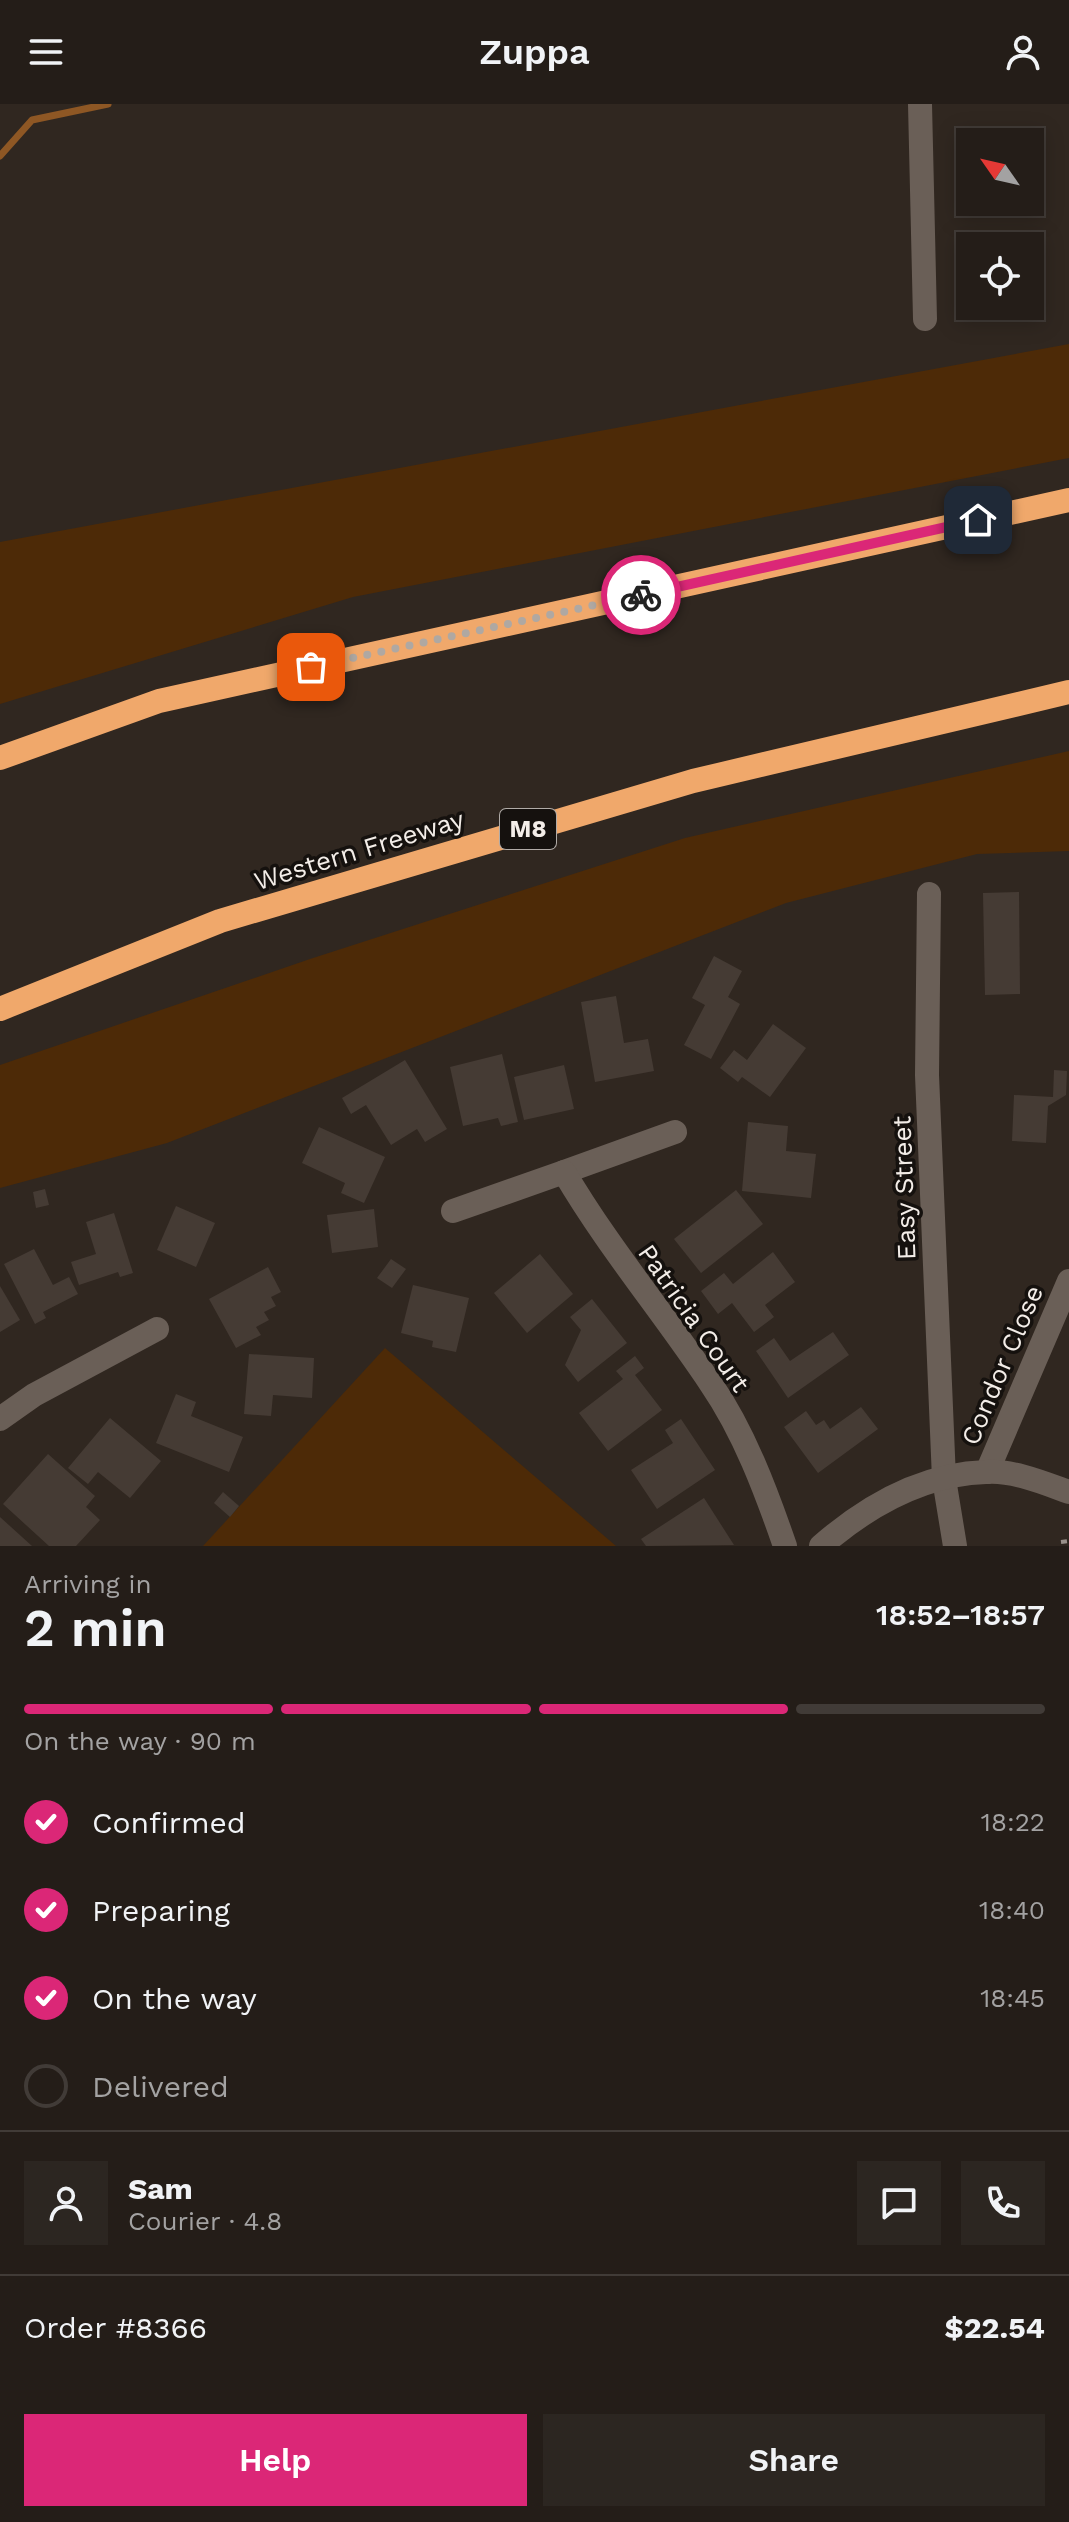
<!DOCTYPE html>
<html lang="en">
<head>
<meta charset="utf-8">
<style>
	body { margin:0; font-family:"Work Sans",sans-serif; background:#2c2621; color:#f1f3f6; height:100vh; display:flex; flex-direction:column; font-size:30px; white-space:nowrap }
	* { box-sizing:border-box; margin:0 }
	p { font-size:26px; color:#a3a2a2 }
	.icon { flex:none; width:44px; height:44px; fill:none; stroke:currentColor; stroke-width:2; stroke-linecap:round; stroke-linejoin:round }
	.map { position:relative; height:1442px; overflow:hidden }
	.drawer { display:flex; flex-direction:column; background:#241d18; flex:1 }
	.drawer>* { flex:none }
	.needle { width:52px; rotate:304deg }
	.buttons { position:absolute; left:956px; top:24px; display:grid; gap:16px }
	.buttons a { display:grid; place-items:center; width:88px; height:88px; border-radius:0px; background:#241d18; box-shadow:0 4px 20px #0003,0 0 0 2px #413b37; font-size:40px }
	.pin { position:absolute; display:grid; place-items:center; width:68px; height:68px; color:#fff; margin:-34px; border-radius:16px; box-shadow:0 4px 12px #0006 }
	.courier { position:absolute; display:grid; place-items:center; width:80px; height:80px; margin:-40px; border:6px solid #db2777; border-radius:50%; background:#fff; color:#222; box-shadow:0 2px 10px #0007 }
	.head em { font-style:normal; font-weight:600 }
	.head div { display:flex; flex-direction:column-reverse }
	.head { display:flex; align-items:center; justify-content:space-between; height:136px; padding:0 24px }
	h1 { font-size:52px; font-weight:600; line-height:60px }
	.bar { display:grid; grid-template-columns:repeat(4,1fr); gap:12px 8px; align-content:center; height:96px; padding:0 24px }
	.bar i { height:10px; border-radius:6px; background:#413b37 }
	.bar .active { background:#db2777 }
	.bar p { grid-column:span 4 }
	.line { display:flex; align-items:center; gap:20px; padding:0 24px; border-top:2px solid #413b37 }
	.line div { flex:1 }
	.round { display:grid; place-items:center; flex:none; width:84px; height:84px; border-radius:0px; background:#2c2621 }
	ol { padding:0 24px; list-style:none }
	li { display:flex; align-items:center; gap:24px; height:88px }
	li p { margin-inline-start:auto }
	li .icon { padding:8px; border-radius:50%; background:#db2777; color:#fff; stroke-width:4 }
	li:last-child { color:#a3a2a2 }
	li i { width:44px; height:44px; border:4px solid #413b37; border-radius:50% }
	.button { display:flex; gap:16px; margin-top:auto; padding:16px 24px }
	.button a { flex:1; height:92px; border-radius:0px; background:#db2777; color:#fff; font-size:32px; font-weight:600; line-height:92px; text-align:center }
	.button a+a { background:#2c2621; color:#f1f3f6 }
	header { display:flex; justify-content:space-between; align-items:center; height:104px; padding:0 24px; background:#241d18; font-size:36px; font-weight:600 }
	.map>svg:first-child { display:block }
</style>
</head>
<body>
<header><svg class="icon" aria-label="menu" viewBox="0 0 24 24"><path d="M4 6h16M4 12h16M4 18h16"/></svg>Zuppa<svg class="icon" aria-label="person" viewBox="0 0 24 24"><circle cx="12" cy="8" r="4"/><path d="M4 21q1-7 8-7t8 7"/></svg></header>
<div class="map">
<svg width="1069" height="1442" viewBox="0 0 1069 1442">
	<rect width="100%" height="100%" fill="#302720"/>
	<!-- green -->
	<g fill="#4d2a07">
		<polygon points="1069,240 1069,354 353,493 0,600 0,438"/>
		<polygon points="1069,647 1069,747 977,750 786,799 167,1039 0,1084 0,961 310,855 685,734"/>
		<polygon points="385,1244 616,1442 203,1442"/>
	</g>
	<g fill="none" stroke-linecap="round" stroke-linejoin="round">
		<!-- stream -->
		<polyline stroke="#8e5724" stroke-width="7" points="0,52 32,16 108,0"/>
	</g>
	<!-- building -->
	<g fill="#453b34">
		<polygon points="1019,788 1020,890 985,891 983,789"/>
		<polygon points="714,852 742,867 728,893 740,900 711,955 684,941 705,901 692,894"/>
		<polygon points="616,892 624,939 648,935 654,967 595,978 581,898"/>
		<polygon points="773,920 806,944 770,993 742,973 738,978 720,964 734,946 747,956"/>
		<polygon points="502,950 518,1018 501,1022 498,1014 463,1022 450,963"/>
		<polygon points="405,956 447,1025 425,1038 417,1025 391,1041 366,1001 351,1010 342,994"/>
		<polygon points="564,961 574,1005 524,1016 514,973"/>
		<polygon points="1054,966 1067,967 1066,991 1048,1002 1046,1039 1012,1037 1014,991 1053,993"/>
		<polygon points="748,1018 788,1022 786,1047 816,1050 811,1094 742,1087"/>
		<polygon points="319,1023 385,1053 364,1099 341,1089 345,1079 302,1059"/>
		<polygon points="45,1085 49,1101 36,1104 33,1088"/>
		<polygon points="736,1086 763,1120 701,1169 674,1135"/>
		<polygon points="176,1102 215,1119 196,1163 157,1146"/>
		<polygon points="374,1105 378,1143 332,1149 327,1111"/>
		<polygon points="114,1109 133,1169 120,1173 118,1168 79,1181 71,1158 96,1150 86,1118"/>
		<polygon points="34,1145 53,1181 69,1173 78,1190 43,1208 46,1214 35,1220 4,1160"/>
		<polygon points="773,1148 795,1178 765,1201 774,1213 754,1228 732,1199 718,1210 701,1187 724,1169 733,1180"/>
		<polygon points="540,1150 573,1190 527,1229 494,1189"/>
		<polygon points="391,1155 406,1165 392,1184 377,1174"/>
		<polygon points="268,1163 281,1188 271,1193 276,1202 264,1208 269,1216 256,1223 261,1231 236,1244 209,1195"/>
		<polygon points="413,1181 469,1194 456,1248 432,1243 433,1237 401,1229"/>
		<polygon points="0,1182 20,1216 0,1228"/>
		<polygon points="592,1195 627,1239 578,1278 565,1261 581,1226 570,1213"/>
		<polygon points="833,1228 849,1251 788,1294 756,1247 774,1234 790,1257"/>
		<polygon points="249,1250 314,1254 312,1294 273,1291 271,1312 244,1310"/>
		<polygon points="635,1252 644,1264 635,1271 662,1306 608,1347 579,1309 623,1275 616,1267"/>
		<polygon points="176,1290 196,1298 191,1312 243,1333 229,1368 156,1339"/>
		<polygon points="861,1303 878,1325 818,1369 784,1323 806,1307 816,1321 824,1316 830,1325"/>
		<polygon points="110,1314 161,1357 130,1394 98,1368 88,1380 68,1364"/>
		<polygon points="681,1315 715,1366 657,1405 631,1366 673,1339 665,1326"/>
		<polygon points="48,1350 95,1392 86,1403 100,1416 76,1442 49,1442 3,1400"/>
		<polygon points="223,1388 239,1402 230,1413 214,1399"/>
		<polygon points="704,1394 734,1441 646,1442 641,1435"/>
		<polygon points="0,1413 32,1442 0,1442"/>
	</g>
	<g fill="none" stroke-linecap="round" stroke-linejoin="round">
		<!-- path -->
		<polyline stroke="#99918b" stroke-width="4" stroke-dasharray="6 6" stroke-linecap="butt" points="1061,1438 1069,1437"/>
		<!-- minor -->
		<g stroke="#6a5f57" stroke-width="24">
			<polyline points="920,0 925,215"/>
			<polyline points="929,790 927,971 944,1375 955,1442"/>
			<polyline points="564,1068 675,1028"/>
			<path d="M453 1107 564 1068C608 1143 663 1208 711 1280 744 1328 766 1387 785 1442"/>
			<polyline points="0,1315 34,1291 157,1225"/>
			<polyline points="987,1368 1069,1177"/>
			<path d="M821 1442C867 1402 922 1370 986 1368 1013 1366 1044 1379 1069 1388"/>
		</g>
		<!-- highway -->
		<g stroke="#f0a86b" stroke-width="24">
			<polyline points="0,654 159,597 1069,396"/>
			<polyline points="0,905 220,817 693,677 1069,588"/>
		</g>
	</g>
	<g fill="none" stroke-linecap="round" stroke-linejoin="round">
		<!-- done -->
		<polyline stroke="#afa8a2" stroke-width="8" stroke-dasharray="0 14.4" points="311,563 641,491"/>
		<!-- route -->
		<polyline stroke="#db2777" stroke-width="10" points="641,491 978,416"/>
	</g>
	<g text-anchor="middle" stroke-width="7" stroke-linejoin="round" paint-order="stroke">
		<!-- shield labels -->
		<rect fill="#15110e" stroke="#b0aba7" stroke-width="2" x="500" y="705" width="56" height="40" rx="6"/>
		<g font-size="24" font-weight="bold" fill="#f3ede8">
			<text x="528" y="733">M8</text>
		</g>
		<!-- street labels -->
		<g font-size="26" fill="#f3ede8" stroke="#15110e">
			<text transform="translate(359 746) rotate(-17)" y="9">Western Freeway</text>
			<text transform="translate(904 1084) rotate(-92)" y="9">Easy Street</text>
			<text transform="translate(694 1214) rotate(55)" y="9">Patricia Court</text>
			<text transform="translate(1002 1261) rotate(-67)" y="9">Condor Close</text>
		</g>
	</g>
</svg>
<div class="buttons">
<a><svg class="needle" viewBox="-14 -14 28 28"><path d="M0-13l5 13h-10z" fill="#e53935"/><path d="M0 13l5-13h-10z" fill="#a3a2a2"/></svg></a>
<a><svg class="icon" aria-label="locate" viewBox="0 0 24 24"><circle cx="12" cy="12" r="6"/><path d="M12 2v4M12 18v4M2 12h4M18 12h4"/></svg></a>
</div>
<div class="pin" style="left:311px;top:563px;background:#ea580c"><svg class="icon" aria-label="bag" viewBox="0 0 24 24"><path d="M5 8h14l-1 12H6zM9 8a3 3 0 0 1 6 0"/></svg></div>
<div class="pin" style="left:978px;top:416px;background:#1f2937"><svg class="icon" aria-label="home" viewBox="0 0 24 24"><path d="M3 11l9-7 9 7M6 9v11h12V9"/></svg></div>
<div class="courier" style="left:641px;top:491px"><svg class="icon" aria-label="bike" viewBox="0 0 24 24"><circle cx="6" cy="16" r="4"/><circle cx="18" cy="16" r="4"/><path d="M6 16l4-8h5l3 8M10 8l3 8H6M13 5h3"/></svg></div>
</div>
<section class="drawer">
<div class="head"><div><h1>2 min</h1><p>Arriving in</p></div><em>18:52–18:57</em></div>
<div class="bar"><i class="active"></i><i class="active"></i><i class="active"></i><i></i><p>On the way · 90 m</p></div>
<ol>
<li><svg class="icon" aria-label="check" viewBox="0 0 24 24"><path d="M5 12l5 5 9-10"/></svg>Confirmed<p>18:22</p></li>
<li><svg class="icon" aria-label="check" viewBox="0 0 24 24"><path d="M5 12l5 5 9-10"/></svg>Preparing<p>18:40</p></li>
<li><svg class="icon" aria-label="check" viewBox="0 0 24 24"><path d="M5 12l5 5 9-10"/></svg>On the way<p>18:45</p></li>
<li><i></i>Delivered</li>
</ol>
<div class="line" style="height:144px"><a class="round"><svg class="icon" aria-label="person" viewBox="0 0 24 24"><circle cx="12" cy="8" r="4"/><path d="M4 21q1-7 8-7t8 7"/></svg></a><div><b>Sam</b><p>Courier · 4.8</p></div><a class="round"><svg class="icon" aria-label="chat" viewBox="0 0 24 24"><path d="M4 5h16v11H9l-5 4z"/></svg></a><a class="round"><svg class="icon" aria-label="phone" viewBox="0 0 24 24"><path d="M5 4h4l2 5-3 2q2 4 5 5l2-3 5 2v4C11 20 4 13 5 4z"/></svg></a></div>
<div class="line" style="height:104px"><div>Order #8366</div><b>$22.54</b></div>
<div class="button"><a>Help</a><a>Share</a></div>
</section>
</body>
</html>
